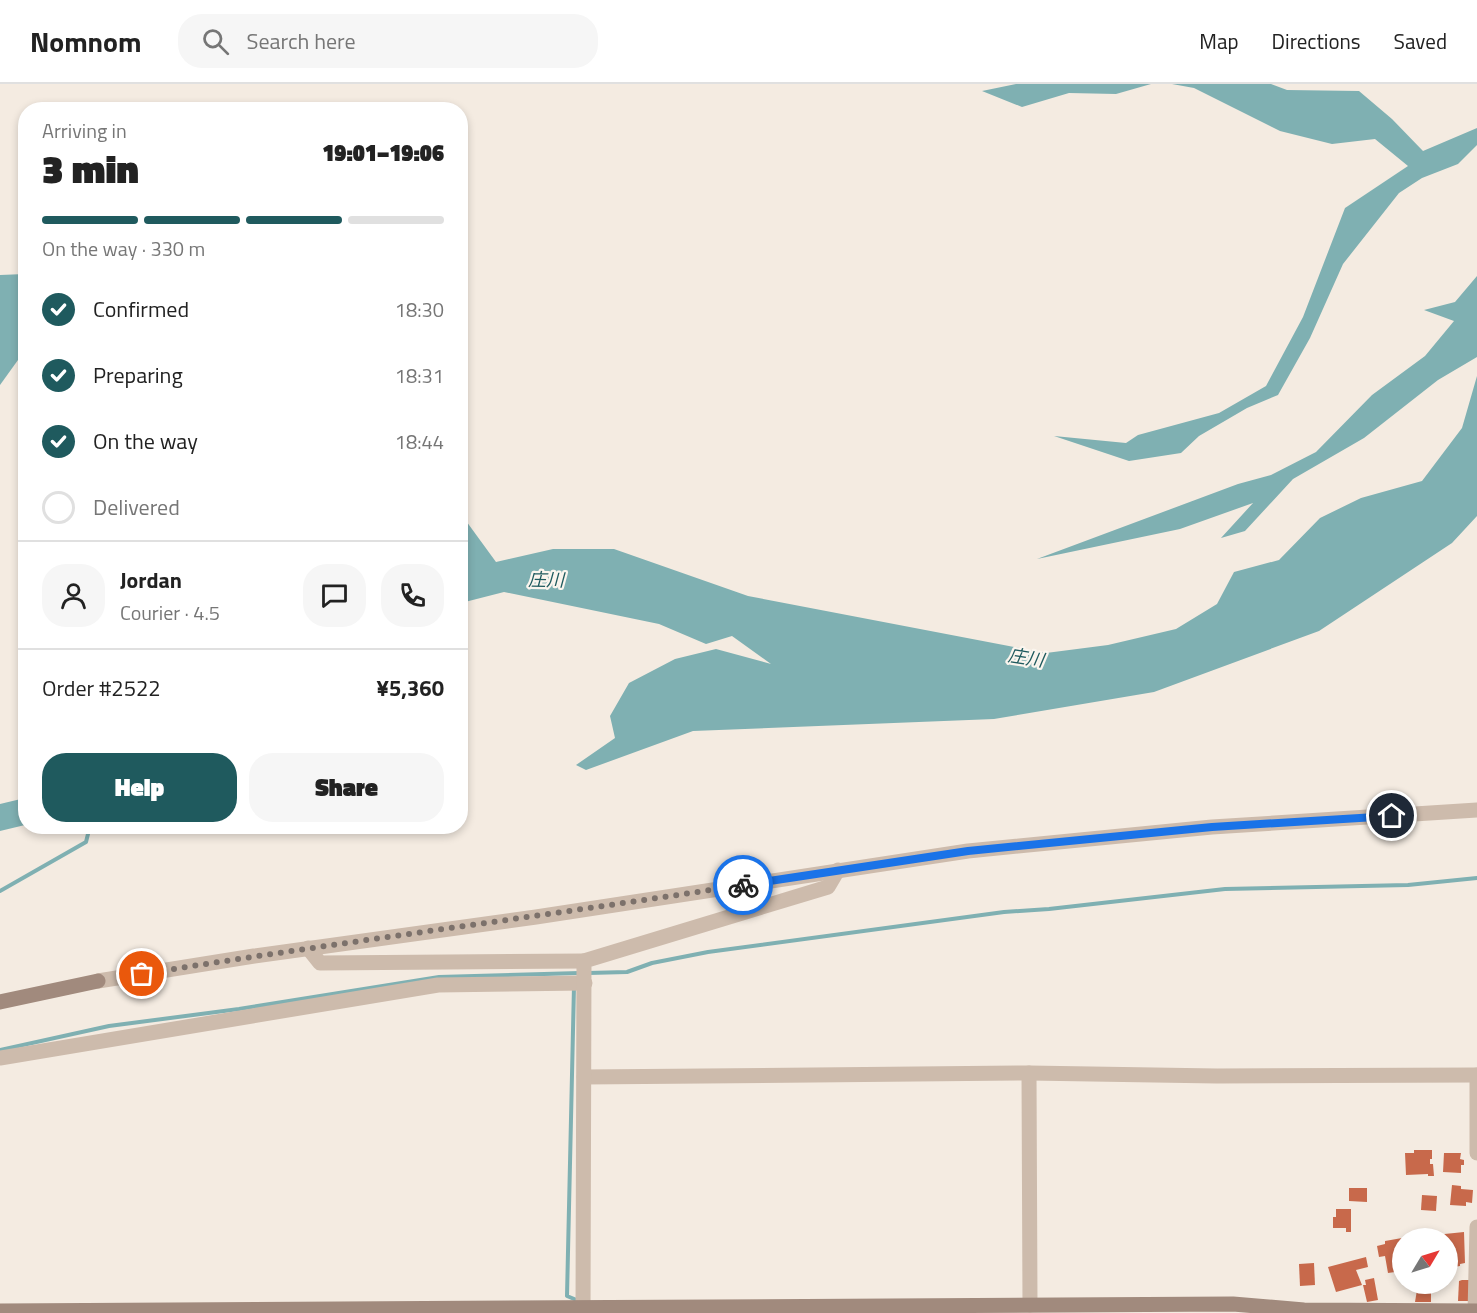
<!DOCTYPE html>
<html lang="en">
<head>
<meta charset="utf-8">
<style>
	body { margin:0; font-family:"Titillium Web","Noto Sans JP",sans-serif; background:#f6f6f6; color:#222; height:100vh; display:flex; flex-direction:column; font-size:22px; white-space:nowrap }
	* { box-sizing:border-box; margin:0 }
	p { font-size:20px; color:#767676 }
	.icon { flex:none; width:33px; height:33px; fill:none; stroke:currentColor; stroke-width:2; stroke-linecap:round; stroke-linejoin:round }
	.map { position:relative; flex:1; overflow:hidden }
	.panel { position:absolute; left:18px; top:18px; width:450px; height:732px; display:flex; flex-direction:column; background:#fff; border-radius:24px; box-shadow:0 3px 9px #0003 }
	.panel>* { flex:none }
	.needle { width:39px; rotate:52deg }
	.tools { position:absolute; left:1392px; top:1144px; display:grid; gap:12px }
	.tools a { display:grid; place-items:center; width:66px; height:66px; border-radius:50%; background:#fff; box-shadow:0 3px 9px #0003; font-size:30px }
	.pin { position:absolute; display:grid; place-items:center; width:51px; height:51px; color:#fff; margin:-26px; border:3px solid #fff; border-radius:50%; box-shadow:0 2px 6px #0007 }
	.courier { position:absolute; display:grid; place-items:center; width:60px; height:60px; margin:-30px; border:4px solid #1a73e8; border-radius:50%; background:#fff; color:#222; box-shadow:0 2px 8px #0007 }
	.overview em { font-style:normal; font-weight:800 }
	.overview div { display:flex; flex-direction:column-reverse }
	.overview { display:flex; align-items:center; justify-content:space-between; height:102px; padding:0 24px }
	h1 { font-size:39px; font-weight:800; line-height:45px }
	.bar { display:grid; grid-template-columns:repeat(4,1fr); gap:9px 6px; align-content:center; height:72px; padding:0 24px }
	.bar i { height:8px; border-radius:4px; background:#e0e0e0 }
	.bar .on { background:#1f5a5e }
	.bar p { grid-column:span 4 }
	.line { display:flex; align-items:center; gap:15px; padding:0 24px; border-top:2px solid #e0e0e0 }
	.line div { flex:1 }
	.round { display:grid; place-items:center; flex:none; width:63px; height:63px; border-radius:24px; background:#f6f6f6 }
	ol { padding:0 24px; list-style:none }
	li { display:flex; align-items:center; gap:18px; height:66px }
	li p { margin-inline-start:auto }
	li .icon { padding:6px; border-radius:50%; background:#1f5a5e; color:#fff; stroke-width:4 }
	li:last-child { color:#767676 }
	li i { width:33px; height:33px; border:3px solid #e0e0e0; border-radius:50% }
	.primary-button { display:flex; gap:12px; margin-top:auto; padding:12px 24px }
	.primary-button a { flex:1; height:69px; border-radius:24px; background:#1f5a5e; color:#fff; font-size:24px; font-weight:800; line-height:69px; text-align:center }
	.primary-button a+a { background:#f6f6f6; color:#222 }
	header { display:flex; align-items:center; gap:36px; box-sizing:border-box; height:84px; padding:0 30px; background:#fff; border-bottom:2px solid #e0e0e0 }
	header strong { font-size:28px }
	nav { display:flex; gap:33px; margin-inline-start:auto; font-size:21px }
	.search { width:420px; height:54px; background:#f6f6f6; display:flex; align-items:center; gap:15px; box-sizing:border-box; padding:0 21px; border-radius:24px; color:#767676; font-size:22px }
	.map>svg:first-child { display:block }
</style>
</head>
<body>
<header>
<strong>Nomnom</strong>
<div class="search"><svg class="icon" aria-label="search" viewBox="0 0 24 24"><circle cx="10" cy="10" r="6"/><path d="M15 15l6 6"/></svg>Search here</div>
<nav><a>Map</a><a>Directions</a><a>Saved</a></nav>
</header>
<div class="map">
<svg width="1477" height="1229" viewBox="0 0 1477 1229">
	<rect width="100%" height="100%" fill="#f4ebe1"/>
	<!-- water -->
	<g fill="#7fb0b2">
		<polygon points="1016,0 1151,0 1116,10 1069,9 1022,23 982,7"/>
		<polygon points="1172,0 1271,0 1287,6 1359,7 1392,35 1423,67 1477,44 1477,61 1458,80 1422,94 1399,109 1343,180 1310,254 1278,311 1247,324 1199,352 1181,369 1129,377 1054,352 1126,359 1138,351 1219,329 1266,302 1303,233 1345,124 1408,82 1375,55 1332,60 1280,47 1194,4"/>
		<polygon points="25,190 25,246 18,276 0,301 0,191"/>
		<polygon points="1477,192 1477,273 1438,296 1364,354 1293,395 1245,447 1221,454 1253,419 1180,445 1037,475 1238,400 1271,391 1316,368 1372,311 1425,272 1454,237 1424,226 1455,218"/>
		<polygon points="1477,292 1477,432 1452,459 1319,547 1154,608 994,635 693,647 586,686 576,681 615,654 610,632 629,599 675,575 716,565 771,580 732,552 706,560 659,540 504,508 461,519 461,499 466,496 461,486 461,430 496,478 553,465 614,465 748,512 1046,569 1108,561 1176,545 1217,520 1234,488 1279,476 1320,434 1361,414 1422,397 1462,344"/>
		<polygon points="25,714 25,741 0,747 0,720"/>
	</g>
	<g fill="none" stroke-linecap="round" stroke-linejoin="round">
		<!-- stream -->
		<g stroke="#7fb0b2" stroke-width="4">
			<polyline points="0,807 86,758 90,742"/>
			<polyline points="588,889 627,888 652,879 708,868 1004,828 1049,825 1225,805 1408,801 1477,794"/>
			<polyline points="574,902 567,1212 579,1217"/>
			<polyline points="0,966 109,942 239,925 439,893 580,889"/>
		</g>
	</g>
	<!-- building -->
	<g fill="#c8694b">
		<polygon points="1414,1066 1432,1066 1432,1075 1430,1075 1430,1080 1433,1080 1434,1092 1428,1092 1428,1090 1406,1091 1405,1069 1414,1069"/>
		<polygon points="1444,1069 1461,1069 1460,1075 1464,1076 1464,1081 1461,1081 1461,1089 1443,1088"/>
		<polygon points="1452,1101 1461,1102 1461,1105 1473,1106 1472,1119 1466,1118 1466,1122 1450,1121"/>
		<polygon points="1349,1104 1367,1104 1367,1118 1349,1117"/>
		<polygon points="1422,1111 1437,1112 1436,1127 1421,1126"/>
		<polygon points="1336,1125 1351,1125 1351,1148 1346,1148 1346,1144 1333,1144 1333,1133 1336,1133"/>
		<polygon points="1464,1148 1465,1179 1460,1180 1460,1182 1449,1184 1448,1155 1435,1155 1435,1151"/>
		<polygon points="1402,1154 1402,1187 1388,1189 1385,1172 1379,1173 1377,1162 1385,1160 1385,1157"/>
		<polygon points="1366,1173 1368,1183 1356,1186 1362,1201 1336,1208 1328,1183"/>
		<polygon points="1314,1179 1315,1201 1300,1202 1299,1180"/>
		<polygon points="1374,1194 1378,1216 1367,1218 1363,1201 1366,1201 1365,1196"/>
		<polygon points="1462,1196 1469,1196 1471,1217 1458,1217 1459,1197"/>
		<polygon points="1418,1200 1431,1200 1431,1218 1415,1218"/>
	</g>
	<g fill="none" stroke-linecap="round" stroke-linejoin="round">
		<!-- street -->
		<g stroke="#cdbbac" stroke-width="15">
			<polyline points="308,864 320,879 584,877"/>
			<polyline points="98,897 254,872 536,833 968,767 1212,743 1477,726"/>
			<polyline points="0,974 438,901 585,899"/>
			<polyline points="1029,989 1030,1221"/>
			<polyline points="1477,991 1477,1069"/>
			<polyline points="584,993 1029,989 1217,992 1477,991"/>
			<polyline points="583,1229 584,877 828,803 838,786"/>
			<polyline points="1475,1229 1477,1143"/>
		</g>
		<!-- secondary -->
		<g stroke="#a18a7d" stroke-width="15">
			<polyline points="0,918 98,897"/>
			<polyline points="0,1227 1233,1220 1304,1226 1477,1227"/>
		</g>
	</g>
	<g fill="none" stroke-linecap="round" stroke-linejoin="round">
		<!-- done -->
		<path stroke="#7c716b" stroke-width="6" stroke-dasharray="0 10.8" d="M142 890C342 858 543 832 743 801"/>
		<!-- route -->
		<polyline stroke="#1a73e8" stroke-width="8" points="743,801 968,767 1212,743 1392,732"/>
	</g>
	<g text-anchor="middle" stroke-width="4.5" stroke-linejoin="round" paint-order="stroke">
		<!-- water labels -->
		<g font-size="18" font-style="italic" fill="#1f5a5e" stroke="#fbf5ee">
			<text transform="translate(546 496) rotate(1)" y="6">庄川</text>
			<text transform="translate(1026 574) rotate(9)" y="6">庄川</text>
		</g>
	</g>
</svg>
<div class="tools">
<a><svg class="needle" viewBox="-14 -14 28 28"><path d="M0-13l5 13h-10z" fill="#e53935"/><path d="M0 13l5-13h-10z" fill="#767676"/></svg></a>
</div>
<div class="pin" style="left:142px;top:890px;background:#ea580c"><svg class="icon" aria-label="bag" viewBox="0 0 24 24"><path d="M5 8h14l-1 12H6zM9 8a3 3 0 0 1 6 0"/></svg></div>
<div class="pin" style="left:1392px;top:732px;background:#1f2937"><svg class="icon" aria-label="home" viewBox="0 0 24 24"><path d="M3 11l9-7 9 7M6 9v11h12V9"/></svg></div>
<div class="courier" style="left:743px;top:801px"><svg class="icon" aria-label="bike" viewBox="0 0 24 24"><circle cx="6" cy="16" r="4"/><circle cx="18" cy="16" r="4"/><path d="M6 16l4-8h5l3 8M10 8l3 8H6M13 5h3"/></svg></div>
<section class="panel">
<div class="overview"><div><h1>3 min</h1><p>Arriving in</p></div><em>19:01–19:06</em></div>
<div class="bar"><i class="on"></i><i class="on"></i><i class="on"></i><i></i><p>On the way · 330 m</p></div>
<ol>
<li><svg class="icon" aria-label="check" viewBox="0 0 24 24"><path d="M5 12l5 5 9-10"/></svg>Confirmed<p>18:30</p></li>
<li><svg class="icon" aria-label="check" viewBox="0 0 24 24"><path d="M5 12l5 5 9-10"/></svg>Preparing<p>18:31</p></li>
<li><svg class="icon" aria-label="check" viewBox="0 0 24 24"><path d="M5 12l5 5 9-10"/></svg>On the way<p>18:44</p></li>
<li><i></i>Delivered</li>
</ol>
<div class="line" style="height:108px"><a class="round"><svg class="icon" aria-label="person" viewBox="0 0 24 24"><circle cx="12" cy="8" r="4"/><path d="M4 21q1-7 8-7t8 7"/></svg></a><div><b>Jordan</b><p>Courier · 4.5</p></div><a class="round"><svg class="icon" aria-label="chat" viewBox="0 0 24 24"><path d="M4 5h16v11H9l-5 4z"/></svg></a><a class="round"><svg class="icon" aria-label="phone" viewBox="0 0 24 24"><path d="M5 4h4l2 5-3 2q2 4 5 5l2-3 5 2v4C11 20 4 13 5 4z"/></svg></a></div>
<div class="line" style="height:78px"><div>Order #2522</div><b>¥5,360</b></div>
<div class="primary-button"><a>Help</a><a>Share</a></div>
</section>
</div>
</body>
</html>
